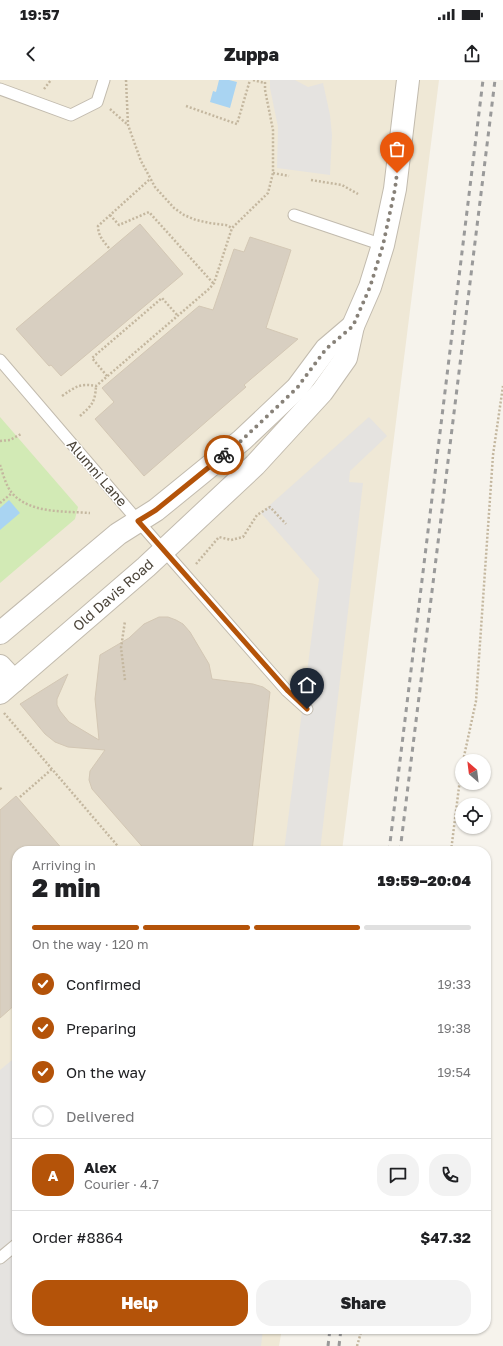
<!DOCTYPE html>
<html lang="en">
<head>
<meta charset="utf-8">
<style>
	body { margin:0; font-family:"Golos Text",sans-serif; background:#f2f2f2; color:#202124; height:100vh; display:flex; flex-direction:column; font-size:15px; white-space:nowrap }
	* { box-sizing:border-box; margin:0 }
	p { font-size:13px; color:#757577 }
	.icon { flex:none; width:22px; height:22px; fill:none; stroke:currentColor; stroke-width:2; stroke-linecap:round; stroke-linejoin:round }
	.map { position:relative; flex:1; overflow:hidden }
	.panel { position:absolute; left:12px; top:766px; width:479px; height:488px; display:flex; flex-direction:column; background:#fff; border-radius:16px; box-shadow:0 1px 3px #0004 }
	.panel>* { flex:none }
	.needle { width:26px; rotate:332deg }
	.buttons { position:absolute; left:455px; top:674px; display:grid; gap:8px }
	.buttons a { display:grid; place-items:center; width:36px; height:36px; border-radius:50%; background:#fff; box-shadow:0 1px 3px #0004; font-size:20px }
	.pin { position:absolute; display:grid; place-items:center; width:34px; height:34px; color:#fff; margin:-41px -17px; border-radius:50% 50% 50% 0; rotate:-45deg; box-shadow:0 0 4px #0007 }
	.pin .icon { rotate:45deg }
	.courier { position:absolute; display:grid; place-items:center; width:40px; height:40px; margin:-20px; border:3px solid #b45309; border-radius:50%; background:#fff; color:#222; box-shadow:0 1px 5px #0007 }
	.summary em { font-style:normal; font-weight:800 }
	.summary div { display:flex; flex-direction:column-reverse }
	.summary { display:flex; align-items:center; justify-content:space-between; height:68px; padding:0 20px }
	h1 { font-size:26px; font-weight:800; line-height:30px }
	.bar { display:grid; grid-template-columns:repeat(4,1fr); gap:6px 4px; align-content:center; height:48px; padding:0 20px }
	.bar i { height:5px; border-radius:3px; background:#e0e0e0 }
	.bar .active { background:#b45309 }
	.bar p { grid-column:span 4 }
	.line { display:flex; align-items:center; gap:10px; padding:0 20px; border-top:1px solid #e0e0e0 }
	.line div { flex:1 }
	.round { display:grid; place-items:center; flex:none; width:42px; height:42px; border-radius:16px; background:#f2f2f2 }
	ol { padding:0 20px; list-style:none }
	li { display:flex; align-items:center; gap:12px; height:44px }
	li p { margin-inline-start:auto }
	li .icon { padding:4px; border-radius:50%; background:#b45309; color:#fff; stroke-width:4 }
	li:last-child { color:#757577 }
	li i { width:22px; height:22px; border:2px solid #e0e0e0; border-radius:50% }
	.primary-button { display:flex; gap:8px; margin-top:auto; padding:8px 20px }
	.primary-button a { flex:1; height:46px; border-radius:16px; background:#b45309; color:#fff; font-size:16px; font-weight:800; line-height:46px; text-align:center }
	.primary-button a+a { background:#f2f2f2; color:#202124 }
	.status { display:flex; justify-content:space-between; align-items:center; height:28px; padding:0 20px; background:#fff; direction:ltr }
	.status svg { height:11px; fill:currentColor }
	header { display:flex; justify-content:space-between; align-items:center; height:52px; padding:0 20px; background:#fff; font-size:18px; font-weight:800 }
	.map>svg:first-child { display:block }
</style>
</head>
<body>
<div class="status"><b>19:57</b><svg viewBox="0 0 49 12"><path d="M0 12V9h3v3zM5 12V6h3v6zM10 12V3h3v9zM15 12V0h3v12zM26 1h20v11H26zM47 4h2v5h-2z"/></svg></div>
<header><svg class="icon" aria-label="back" viewBox="0 0 24 24"><path d="M15 5l-7 7 7 7"/></svg>Zuppa<svg class="icon" aria-label="share" viewBox="0 0 24 24"><path d="M12 15V3M7 8l5-5 5 5M5 13v7h14v-7"/></svg></header>
<div class="map">
<svg width="503" height="1266" viewBox="0 0 503 1266">
	<rect width="100%" height="100%" fill="#f6f3ec"/>
	<!-- education -->
	<polygon fill="#efe8d6" points="0,0 439,0 342,771 17,771 17,1249 282,1249 279,1266 0,1266"/>
	<!-- green -->
	<polygon fill="#d2eab5" points="0,337 78,427 75,439 0,503"/>
	<!-- parking -->
	<g fill="#e5e3e0">
		<polygon points="270,0 295,0 308,7 323,3 330,35 332,55 330,95 277,88 278,47 270,8"/>
		<polygon points="369,337 387,356 350,391 349,402 363,403 320,771 284,771 319,499 261,433"/>
		<polygon points="17,976 17,1249 263,1249 261,1266 0,1266 0,990"/>
	</g>
	<!-- water -->
	<g fill="#a9d4f2">
		<polygon points="219,0 229,0 237,2 230,28 210,22 213,11 216,12"/>
		<polygon points="9,420 20,433 0,450 0,428"/>
	</g>
	<!-- building -->
	<g fill="#d8cfc1" stroke="#d3c7b4">
		<polygon points="140,144 183,194 61,296 51,285 49,286 16,249"/>
		<polygon points="250,157 291,170 266,248 298,259 244,305 246,307 144,396 95,339 114,322 102,308 199,226 213,230 234,169 244,172"/>
		<polygon points="159,537 168,537 176,540 183,544 190,552 209,584 212,599 253,604 263,607 270,612 252,771 146,771 92,709 89,700 90,691 105,670 68,667 55,662 45,654 20,624 68,594 57,619 57,625 60,631 69,642 99,660 95,619 100,575 129,558 144,544"/>
		<polygon points="16,716 64,771 17,771 17,923 0,938 0,730"/>
	</g>
	<g fill="none" stroke-linecap="round" stroke-linejoin="round">
		<!-- service casing -->
		<g stroke="#c2bbae" stroke-width="13">
			<g id="service">
				<polyline points="0,9 71,35 97,22 104,0"/>
				<polyline points="294,135 383,165"/>
				<polyline points="0,280 138,441 287,611 307,629"/>
				<polyline points="0,1178 17,1164"/>
			</g>
		</g>
		<!-- minor casing -->
		<g stroke="#c2bbae" stroke-width="24">
			<polyline id="minor" points="0,586 14,601"/>
		</g>
		<!-- tertiary casing -->
		<g stroke="#c2bbae" stroke-width="24">
			<g id="tertiary">
				<polyline points="0,553 118,454 156,430 242,360 297,308 326,269 353,246"/>
				<polyline points="0,613 146,487 255,385 322,312 346,278 353,246 370,207 383,165 395,109 408,0"/>
			</g>
		</g>
		<!-- path -->
		<g stroke="#c4b79f" stroke-width="2.5" stroke-dasharray="2 2" stroke-linecap="butt">
			<polyline points="126,0 128,45 141,81 155,107 174,128 184,135 196,140 210,143 226,145 232,148"/>
			<polyline points="253,0 265,3"/>
			<polyline points="44,9 51,0"/>
			<polyline points="186,26 237,44 250,0"/>
			<polyline points="110,29 128,45"/>
			<polyline points="273,93 289,96"/>
			<polyline points="311,100 342,105 358,114"/>
			<polyline points="110,135 119,145 149,132 213,203"/>
			<path d="M109 168C103 161 98 155 98 146L150 99"/>
			<polyline points="107,296 92,278 162,218 178,236"/>
			<path d="M62 316C75 307 80 303 96 306L210 208 214 203 232 148 268 113 273 93V50L265 10V0"/>
			<path d="M80 336C92 325 95 323 96 306"/>
			<polyline points="0,361 10,360 21,354"/>
			<path d="M0 385C3 394 6 406 12 413 30 434 66 431 90 433"/>
			<polyline points="0,423 12,413"/>
			<polyline points="196,484 219,457 231,460 243,457 257,435 270,427 286,444"/>
			<polyline points="125,600 121,568 125,541"/>
			<polyline points="4,633 122,771"/>
			<polyline points="463,681 476,621 493,375 503,306"/>
			<polyline points="0,708 2,710"/>
			<polyline points="20,717 52,689"/>
			<polyline points="451,771 462,683"/>
			<polyline points="357,1266 362,1249"/>
		</g>
		<!-- service -->
		<use href="#service" stroke="#fff" stroke-width="11"/>
		<!-- minor -->
		<use href="#minor" stroke="#fff" stroke-width="22"/>
		<!-- tertiary -->
		<use href="#tertiary" stroke="#fff" stroke-width="22"/>
		<!-- rail -->
		<g stroke="#9a9a9a" stroke-width="3" stroke-dasharray="5 5" stroke-linecap="butt">
			<polyline points="389,771 483,0"/>
			<polyline points="400,771 495,0"/>
			<polyline points="328,1266 330,1249"/>
			<polyline points="339,1266 341,1249"/>
		</g>
	</g>
	<g fill="none" stroke-linecap="round" stroke-linejoin="round">
		<!-- done -->
		<polyline stroke="#878178" stroke-width="4" stroke-dasharray="0 7.2" points="224,375 242,360 297,308 326,269 353,246 370,207 383,165 395,109 397,93"/>
		<!-- route -->
		<polyline stroke="#b45309" stroke-width="5" points="224,375 156,430 138,441 288,611 307,629"/>
	</g>
	<g text-anchor="middle" stroke-width="3" stroke-linejoin="round" paint-order="stroke">
		<!-- street labels -->
		<g font-size="14" fill="#4b4439" stroke="#fff">
			<text transform="translate(97 393) rotate(49)" y="5">Alumni Lane</text>
			<text transform="translate(113 515) rotate(-41)" y="5">Old Davis Road</text>
		</g>
	</g>
</svg>
<div class="buttons">
<a><svg class="needle" viewBox="-14 -14 28 28"><path d="M0-13l5 13h-10z" fill="#e53935"/><path d="M0 13l5-13h-10z" fill="#757577"/></svg></a>
<a><svg class="icon" aria-label="locate" viewBox="0 0 24 24"><circle cx="12" cy="12" r="6"/><path d="M12 2v4M12 18v4M2 12h4M18 12h4"/></svg></a>
</div>
<div class="pin" style="left:397px;top:93px;background:#ea580c"><svg class="icon" aria-label="bag" viewBox="0 0 24 24"><path d="M5 8h14l-1 12H6zM9 8a3 3 0 0 1 6 0"/></svg></div>
<div class="pin" style="left:307px;top:629px;background:#1f2937"><svg class="icon" aria-label="home" viewBox="0 0 24 24"><path d="M3 11l9-7 9 7M6 9v11h12V9"/></svg></div>
<div class="courier" style="left:224px;top:375px"><svg class="icon" aria-label="bike" viewBox="0 0 24 24"><circle cx="6" cy="16" r="4"/><circle cx="18" cy="16" r="4"/><path d="M6 16l4-8h5l3 8M10 8l3 8H6M13 5h3"/></svg></div>
<section class="panel">
<div class="summary"><div><h1>2 min</h1><p>Arriving in</p></div><em>19:59–20:04</em></div>
<div class="bar"><i class="active"></i><i class="active"></i><i class="active"></i><i></i><p>On the way · 120 m</p></div>
<ol>
<li><svg class="icon" aria-label="check" viewBox="0 0 24 24"><path d="M5 12l5 5 9-10"/></svg>Confirmed<p>19:33</p></li>
<li><svg class="icon" aria-label="check" viewBox="0 0 24 24"><path d="M5 12l5 5 9-10"/></svg>Preparing<p>19:38</p></li>
<li><svg class="icon" aria-label="check" viewBox="0 0 24 24"><path d="M5 12l5 5 9-10"/></svg>On the way<p>19:54</p></li>
<li><i></i>Delivered</li>
</ol>
<div class="line" style="height:72px"><b class="round" style="background:#b45309;color:#fff">A</b><div><b>Alex</b><p>Courier · 4.7</p></div><a class="round"><svg class="icon" aria-label="chat" viewBox="0 0 24 24"><path d="M4 5h16v11H9l-5 4z"/></svg></a><a class="round"><svg class="icon" aria-label="phone" viewBox="0 0 24 24"><path d="M5 4h4l2 5-3 2q2 4 5 5l2-3 5 2v4C11 20 4 13 5 4z"/></svg></a></div>
<div class="line" style="height:52px"><div>Order #8864</div><b>$47.32</b></div>
<div class="primary-button"><a>Help</a><a>Share</a></div>
</section>
</div>
</body>
</html>
